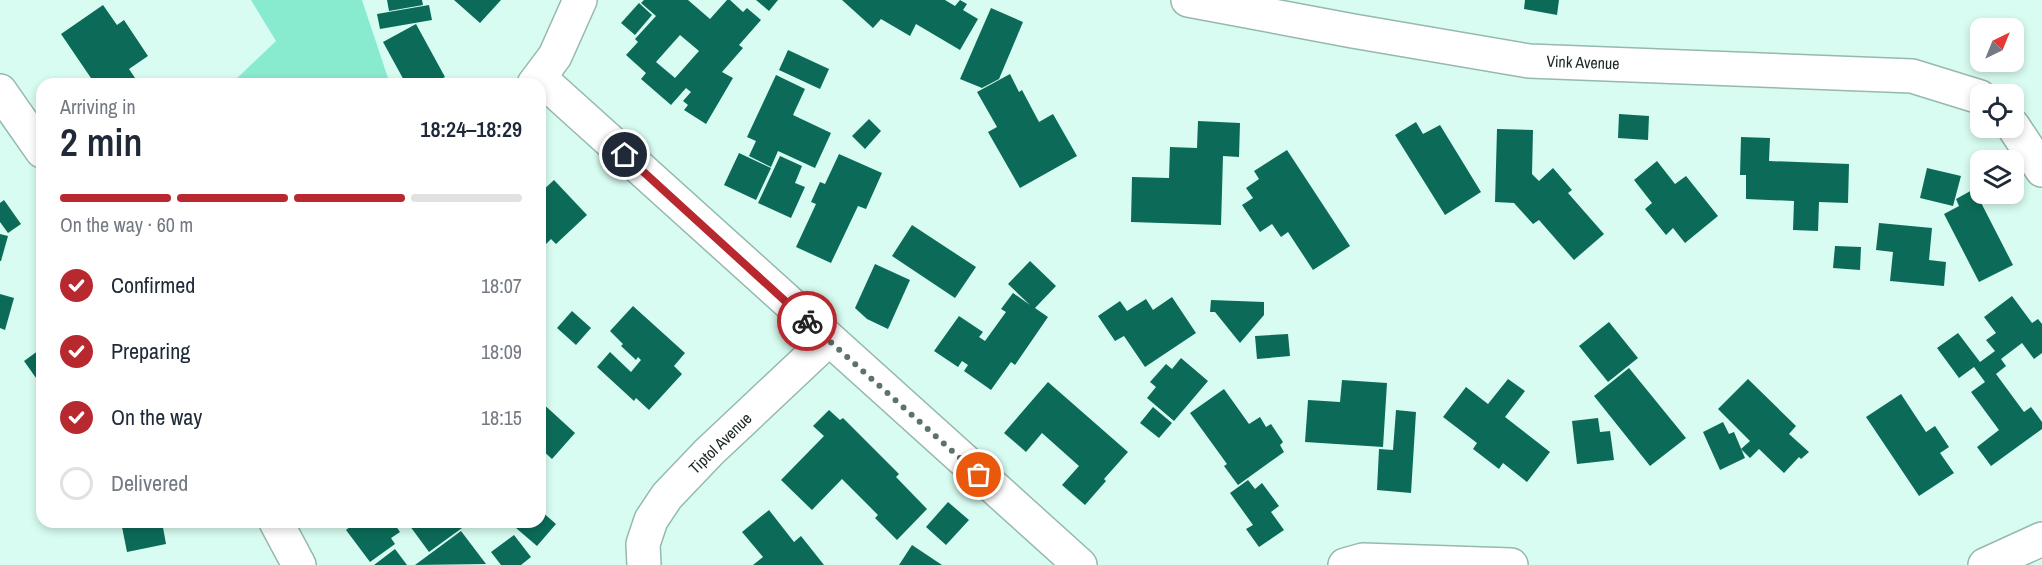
<!DOCTYPE html>
<html lang="en">
<head>
<meta charset="utf-8">
<style>
	body { margin:0; font-family:"Archivo Narrow",sans-serif; background:#f2f2f3; color:#1f2937; height:100vh; display:flex; flex-direction:column; font-size:22px; white-space:nowrap }
	* { box-sizing:border-box; margin:0 }
	p { font-size:20px; color:#747a83 }
	.icon { flex:none; width:33px; height:33px; fill:none; stroke:currentColor; stroke-width:2; stroke-linecap:round; stroke-linejoin:round }
	.map { position:relative; flex:1; overflow:hidden }
	.details { position:absolute; left:36px; top:78px; width:510px; height:450px; display:flex; flex-direction:column; background:#fff; border-radius:18px; box-shadow:0 3px 9px #0003 }
	.details>* { flex:none }
	.needle { width:39px; rotate:43deg }
	.fabs { position:absolute; left:1970px; top:18px; display:grid; gap:12px }
	.fabs a { display:grid; place-items:center; width:54px; height:54px; border-radius:12px; background:#fff; box-shadow:0 3px 9px #0003; font-size:30px }
	.pin { position:absolute; display:grid; place-items:center; width:51px; height:51px; color:#fff; margin:-26px; border:3px solid #fff; border-radius:50%; box-shadow:0 2px 6px #0007 }
	.courier { position:absolute; display:grid; place-items:center; width:60px; height:60px; margin:-30px; border:4px solid #b8282f; border-radius:50%; background:#fff; color:#222; box-shadow:0 2px 8px #0007 }
	.overview em { font-style:normal; font-weight:600 }
	.overview div { display:flex; flex-direction:column-reverse }
	.overview { display:flex; align-items:center; justify-content:space-between; height:102px; padding:0 24px }
	h1 { font-size:39px; font-weight:600; line-height:45px }
	.bar { display:grid; grid-template-columns:repeat(4,1fr); gap:9px 6px; align-content:center; height:72px; padding:0 24px }
	.bar i { height:8px; border-radius:4px; background:#e0e1e3 }
	.bar .on { background:#b8282f }
	.bar p { grid-column:span 4 }
	ol { padding:0 24px; list-style:none }
	li { display:flex; align-items:center; gap:18px; height:66px }
	li p { margin-inline-start:auto }
	li .icon { padding:6px; border-radius:50%; background:#b8282f; color:#fff; stroke-width:4 }
	li:last-child { color:#747a83 }
	li i { width:33px; height:33px; border:3px solid #e0e1e3; border-radius:50% }
	.map>svg:first-child { display:block }
</style>
</head>
<body>
<div class="map">
<svg width="2042" height="565" viewBox="0 0 2042 565">
	<rect width="100%" height="100%" fill="#d8fcf1"/>
	<!-- green -->
	<polygon fill="#88eacf" points="251,0 362,0 390,84 231,84 276,41"/>
	<!-- building -->
	<g fill="#0c6b58" fill-rule="evenodd">
		<polygon points="387,0 422,0 423,5 389,11"/>
		<polygon points="454,0 501,0 480,23"/>
		<path d="M644 0H688L710 19 727 0H730L743 12 747 8 761 20 739 45 743 48 722 72 733 78 706 124 684 110 688 105 683 101 691 92 686 88 671 105 641 79 646 73 626 55 638 42 635 39 656 16 641 3ZM680 35 699 51 675 78 656 62Z"/>
		<polygon points="756,0 778,0 769,11"/>
		<polygon points="842,0 945,0 955,6 960,0 967,4 963,10 978,19 960,50 916,24 910,36 881,19 873,28"/>
		<polygon points="1525,0 1559,0 1557,15 1524,9"/>
		<polygon points="639,3 652,15 635,35 621,23"/>
		<polygon points="103,5 117,25 124,20 148,56 129,69 139,84 95,84 61,34"/>
		<polygon points="429,5 432,20 380,29 377,14"/>
		<polygon points="991,8 1023,22 999,79 982,88 960,79"/>
		<polygon points="416,24 445,77 431,84 406,84 383,42"/>
		<polygon points="788,50 829,69 820,89 779,70"/>
		<polygon points="1010,74 1019,92 1022,90 1039,122 1053,114 1077,156 1020,188 988,132 997,127 977,92"/>
		<polygon points="776,75 805,89 793,115 831,133 815,168 778,151 771,167 749,156 756,141 747,137"/>
		<polygon points="1619,114 1649,116 1648,140 1618,138"/>
		<polygon points="869,119 881,131 865,149 852,136"/>
		<polygon points="1198,121 1240,123 1239,157 1223,156 1221,225 1131,222 1132,177 1169,178 1170,147 1197,148"/>
		<polygon points="1416,122 1423,134 1440,125 1481,192 1445,215 1395,135"/>
		<polygon points="1497,129 1533,130 1532,174 1539,181 1553,168 1572,190 1568,193 1604,234 1574,260 1539,220 1533,224 1514,203 1495,202"/>
		<polygon points="1741,137 1770,138 1769,161 1849,164 1848,203 1819,202 1818,231 1793,230 1794,201 1746,199 1746,175 1740,175"/>
		<polygon points="1287,150 1350,246 1313,270 1288,232 1281,237 1272,224 1260,232 1242,205 1253,198 1246,188 1259,179 1254,171"/>
		<polygon points="739,153 771,168 756,200 724,185"/>
		<polygon points="839,154 882,173 866,209 858,206 831,263 796,247 816,204 811,202 820,182 825,184"/>
		<polygon points="780,156 802,166 795,183 805,187 791,218 758,203"/>
		<polygon points="1657,161 1675,184 1686,176 1718,216 1685,243 1673,228 1666,235 1645,209 1652,203 1634,180"/>
		<polygon points="1927,168 1961,176 1953,206 1920,198"/>
		<polygon points="554,180 587,215 556,244 551,239 545,245 540,240 540,193"/>
		<polygon points="1974,189 2013,265 1979,282 1944,214 1959,206 1956,199"/>
		<polygon points="4,200 21,224 8,233 0,222 0,203"/>
		<polygon points="1879,223 1932,228 1929,260 1946,262 1944,286 1890,281 1893,252 1876,250"/>
		<polygon points="912,225 976,267 955,298 892,256"/>
		<polygon points="0,234 8,236 1,261 0,261"/>
		<polygon points="1835,246 1861,247 1860,270 1833,268"/>
		<polygon points="1030,261 1056,286 1035,308 1048,317 1015,365 1011,362 991,390 964,371 968,365 962,361 958,367 934,351 959,316 983,332 979,337 985,341 1006,312 1001,309 1013,293 1030,305 1008,284"/>
		<polygon points="875,264 910,280 888,329 867,319 855,308"/>
		<polygon points="0,294 14,298 5,330 0,328"/>
		<polygon points="2012,296 2032,323 2038,319 2042,324 2042,353 2034,359 2022,343 2001,359 2006,366 1996,374 2024,412 2031,407 2042,422 2042,429 1991,466 1977,447 1999,430 1971,392 1985,382 1974,367 1959,378 1937,348 1958,333 1980,362 1995,351 1986,340 1996,333 1984,317"/>
		<polygon points="1172,297 1196,333 1145,367 1124,336 1115,341 1098,316 1120,301 1127,311 1146,299 1153,310"/>
		<polygon points="1211,300 1264,302 1264,315 1240,343 1215,312 1210,312"/>
		<polygon points="633,306 685,353 674,366 682,374 649,410 636,398 634,401 597,367 610,352 631,372 641,360 638,357 636,360 621,346 623,344 610,331"/>
		<polygon points="572,311 591,328 576,345 557,328"/>
		<polygon points="1609,322 1638,358 1608,382 1579,346"/>
		<polygon points="1288,334 1290,356 1257,359 1255,336"/>
		<polygon points="42,348 42,398 36,389 41,385 24,361"/>
		<polygon points="1181,358 1208,381 1174,421 1147,398 1156,387 1150,382 1166,364 1172,369"/>
		<polygon points="1629,368 1686,438 1650,466 1594,396"/>
		<polygon points="1508,379 1525,391 1505,417 1550,452 1527,482 1503,463 1499,469 1473,449 1477,443 1443,417 1466,387 1488,404"/>
		<polygon points="1748,379 1796,426 1789,434 1809,452 1801,459 1799,457 1784,473 1759,449 1750,458 1741,449 1750,441 1718,409"/>
		<polygon points="1342,380 1387,383 1383,447 1305,442 1308,400 1340,402"/>
		<polygon points="1048,382 1128,452 1104,479 1106,481 1085,505 1062,485 1079,466 1042,433 1026,452 1004,433"/>
		<polygon points="1224,389 1249,424 1260,417 1266,427 1271,424 1283,442 1280,445 1284,452 1238,485 1224,466 1227,464 1190,413"/>
		<polygon points="1901,394 1926,432 1935,426 1949,447 1940,453 1954,473 1919,496 1866,417"/>
		<polygon points="540,401 575,433 552,459 540,448"/>
		<polygon points="1153,407 1172,423 1159,438 1140,423"/>
		<polygon points="829,410 840,420 843,418 899,474 896,477 927,509 897,540 875,518 878,515 842,479 812,510 781,480 824,436 813,426"/>
		<polygon points="1396,410 1416,412 1411,493 1377,490 1379,449 1393,450"/>
		<polygon points="1598,418 1600,432 1610,431 1614,460 1577,464 1572,421"/>
		<polygon points="1723,422 1729,434 1734,432 1745,458 1720,470 1703,432"/>
		<polygon points="1248,480 1255,489 1262,483 1279,506 1271,512 1284,530 1259,547 1246,529 1253,525 1230,493"/>
		<polygon points="948,502 969,520 946,545 926,527"/>
		<polygon points="540,510 556,524 537,546 509,522 540,522"/>
		<polygon points="769,510 794,542 801,536 824,565 753,565 763,557 742,532"/>
		<polygon points="121,522 162,522 166,544 127,552"/>
		<polygon points="356,522 393,522 400,532 391,538 395,544 370,562 346,530"/>
		<polygon points="407,522 458,522 462,528 429,552"/>
		<polygon points="461,531 486,564 415,565"/>
		<polygon points="514,535 531,557 521,565 501,565 491,552"/>
		<polygon points="912,545 942,565 899,565"/>
		<polygon points="395,549 407,565 374,565"/>
	</g>
	<g fill="none" stroke-linecap="round" stroke-linejoin="round">
		<!-- minor casing -->
		<g stroke="#96b8ad" stroke-width="36">
			<g id="minor">
				<polyline points="1188,0 1353,31 1529,61 1912,76 1980,97"/>
				<polyline points="540,78 1080,565"/>
				<polyline points="534,84 555,56 580,0"/>
				<polyline points="0,91 42,151"/>
				<polyline points="2013,126 2042,170"/>
				<polyline points="276,522 299,565"/>
				<polyline points="644,565 643,544 651,520 667,496 709,452 828,340"/>
				<polyline points="1345,565 1363,560 1511,565"/>
				<polyline points="1985,565 2042,539"/>
			</g>
		</g>
		<!-- minor -->
		<use href="#minor" stroke="#fff" stroke-width="33"/>
	</g>
	<g fill="none" stroke-linecap="round" stroke-linejoin="round">
		<!-- done -->
		<polyline stroke="#5c726b" stroke-width="6" stroke-dasharray="0 10.8" points="807,321 979,475"/>
		<!-- route -->
		<polyline stroke="#b8282f" stroke-width="8" points="625,155 807,321"/>
	</g>
	<g text-anchor="middle" stroke-width="6" stroke-linejoin="round" paint-order="stroke">
		<!-- street labels -->
		<g font-size="16" fill="#1a2723" stroke="#fff">
			<text transform="translate(1583 62) rotate(2)" y="6">Vink Avenue</text>
			<text transform="translate(720 443) rotate(-44)" y="6">Tiptol Avenue</text>
		</g>
	</g>
</svg>
<div class="fabs">
<a><svg class="needle" viewBox="-14 -14 28 28"><path d="M0-13l5 13h-10z" fill="#e53935"/><path d="M0 13l5-13h-10z" fill="#747a83"/></svg></a>
<a><svg class="icon" aria-label="locate" viewBox="0 0 24 24"><circle cx="12" cy="12" r="6"/><path d="M12 2v4M12 18v4M2 12h4M18 12h4"/></svg></a>
<a><svg class="icon" aria-label="layers" viewBox="0 0 24 24"><path d="M12 4l9 5-9 5-9-5zM3 14l9 5 9-5"/></svg></a>
</div>
<div class="pin" style="left:979px;top:475px;background:#ea580c"><svg class="icon" aria-label="bag" viewBox="0 0 24 24"><path d="M5 8h14l-1 12H6zM9 8a3 3 0 0 1 6 0"/></svg></div>
<div class="pin" style="left:625px;top:155px;background:#1f2937"><svg class="icon" aria-label="home" viewBox="0 0 24 24"><path d="M3 11l9-7 9 7M6 9v11h12V9"/></svg></div>
<div class="courier" style="left:807px;top:321px"><svg class="icon" aria-label="bike" viewBox="0 0 24 24"><circle cx="6" cy="16" r="4"/><circle cx="18" cy="16" r="4"/><path d="M6 16l4-8h5l3 8M10 8l3 8H6M13 5h3"/></svg></div>
<section class="details">
<div class="overview"><div><h1>2 min</h1><p>Arriving in</p></div><em>18:24–18:29</em></div>
<div class="bar"><i class="on"></i><i class="on"></i><i class="on"></i><i></i><p>On the way · 60 m</p></div>
<ol>
<li><svg class="icon" aria-label="check" viewBox="0 0 24 24"><path d="M5 12l5 5 9-10"/></svg>Confirmed<p>18:07</p></li>
<li><svg class="icon" aria-label="check" viewBox="0 0 24 24"><path d="M5 12l5 5 9-10"/></svg>Preparing<p>18:09</p></li>
<li><svg class="icon" aria-label="check" viewBox="0 0 24 24"><path d="M5 12l5 5 9-10"/></svg>On the way<p>18:15</p></li>
<li><i></i>Delivered</li>
</ol>
</section>
</div>
</body>
</html>
